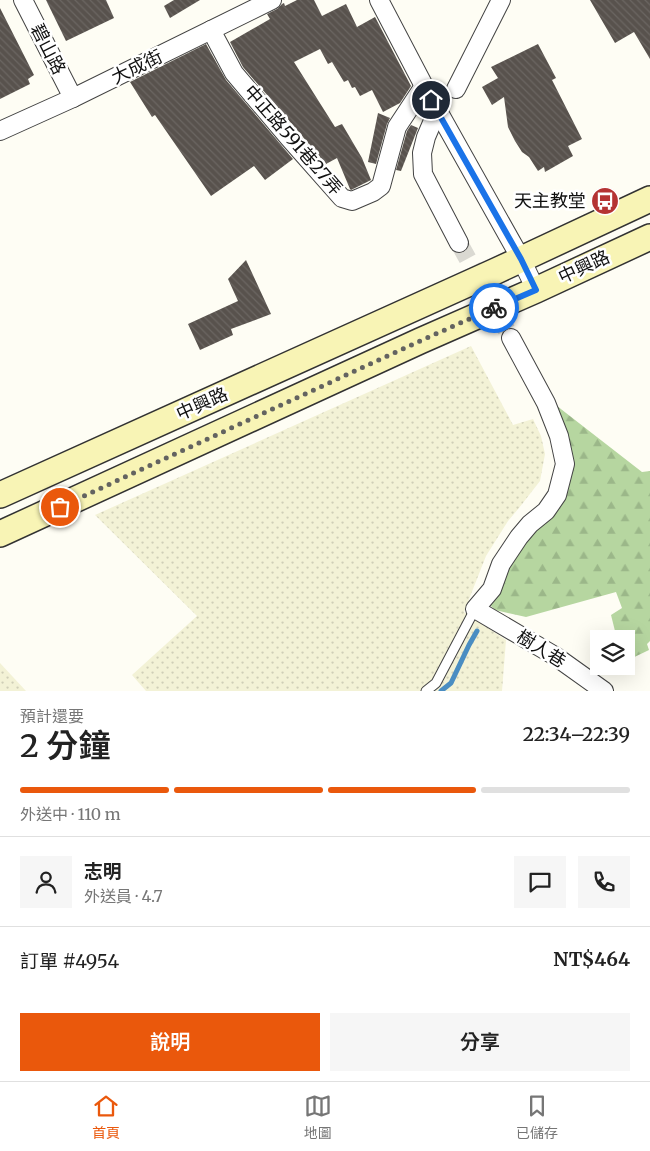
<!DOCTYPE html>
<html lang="zh-TW">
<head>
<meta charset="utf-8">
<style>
	body { margin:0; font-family:Merriweather,"Noto Sans TC",serif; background:#f6f6f6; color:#222; height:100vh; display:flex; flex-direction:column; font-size:19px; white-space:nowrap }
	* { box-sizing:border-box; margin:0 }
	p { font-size:16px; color:#767676 }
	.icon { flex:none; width:28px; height:28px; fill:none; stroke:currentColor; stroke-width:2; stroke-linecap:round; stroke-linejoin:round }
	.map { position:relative; height:691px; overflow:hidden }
	.side { display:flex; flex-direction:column; background:#fff; flex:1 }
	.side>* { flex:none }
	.tools { position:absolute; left:590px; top:630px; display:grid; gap:10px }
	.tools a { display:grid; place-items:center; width:45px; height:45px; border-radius:0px; background:#fff; box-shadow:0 5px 20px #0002; font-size:25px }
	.pin { position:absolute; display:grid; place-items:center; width:42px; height:42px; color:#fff; margin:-21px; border:2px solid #fff; border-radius:50%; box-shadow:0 1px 5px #0007 }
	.courier { position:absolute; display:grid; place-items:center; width:50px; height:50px; margin:-25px; border:4px solid #1a73e8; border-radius:50%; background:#fff; color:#222; box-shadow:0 1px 6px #0007 }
	.overview em { font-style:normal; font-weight:600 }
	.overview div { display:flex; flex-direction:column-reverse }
	.overview { display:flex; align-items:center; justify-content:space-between; height:85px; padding:0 20px }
	h1 { font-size:32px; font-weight:600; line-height:38px }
	.bar { display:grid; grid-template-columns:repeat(4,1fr); gap:8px 5px; align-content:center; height:60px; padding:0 20px }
	.bar i { height:6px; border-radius:4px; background:#e0e0e0 }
	.bar .active { background:#ea580c }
	.bar p { grid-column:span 4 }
	.line { display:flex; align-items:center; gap:12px; padding:0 20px; border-top:1px solid #e0e0e0 }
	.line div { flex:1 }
	.round { display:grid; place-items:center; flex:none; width:52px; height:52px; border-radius:0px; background:#f6f6f6 }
	.cta { display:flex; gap:10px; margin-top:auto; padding:10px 20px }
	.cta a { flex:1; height:58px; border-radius:0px; background:#ea580c; color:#fff; font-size:20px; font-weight:600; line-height:58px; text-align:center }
	.cta a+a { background:#f6f6f6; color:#222 }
	.dock { display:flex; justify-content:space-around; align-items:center; height:70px; border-top:1px solid #e0e0e0; background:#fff; font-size:14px; color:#767676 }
	.dock a { display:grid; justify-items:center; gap:2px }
	.dock .active { color:#ea580c }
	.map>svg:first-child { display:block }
</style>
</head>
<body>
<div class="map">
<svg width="650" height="691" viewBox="0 0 650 691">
	<defs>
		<pattern id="farmland-dots" width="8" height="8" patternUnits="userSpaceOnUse" patternTransform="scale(1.25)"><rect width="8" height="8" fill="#f3f2d6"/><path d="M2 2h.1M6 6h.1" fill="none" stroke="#cfceb7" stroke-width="1.8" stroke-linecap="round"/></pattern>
		<pattern id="forest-firs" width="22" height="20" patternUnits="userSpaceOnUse" patternTransform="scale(1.25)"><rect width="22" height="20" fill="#b6d6a0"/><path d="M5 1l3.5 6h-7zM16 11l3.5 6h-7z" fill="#9bb789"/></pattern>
		<pattern id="building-back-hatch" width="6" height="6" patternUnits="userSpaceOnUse" patternTransform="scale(1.25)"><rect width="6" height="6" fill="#58524d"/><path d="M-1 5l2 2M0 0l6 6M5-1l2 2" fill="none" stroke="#6b6662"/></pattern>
	</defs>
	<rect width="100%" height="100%" fill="#fefdf4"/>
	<!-- farmland -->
	<g fill="url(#farmland-dots)">
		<polygon points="471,346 513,425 533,419 541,436 545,454 540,481 519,508 508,521 486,556 464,612 506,640 502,691 146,691 132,675 197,616 95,515"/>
		<polygon points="0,663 26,691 0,691"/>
	</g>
	<!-- forest -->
	<polygon fill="url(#forest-firs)" points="548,399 642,472 650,471 650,641 647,644 649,650 626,661 626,639 617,639 611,615 622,608 616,592 526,617 495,610 486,601 563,474"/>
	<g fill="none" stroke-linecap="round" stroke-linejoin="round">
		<!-- stream -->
		<polyline stroke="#4a8dc2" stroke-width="5" points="441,691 451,683 469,645 477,631"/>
	</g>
	<!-- building -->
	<g fill="url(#building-back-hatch)">
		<polygon points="46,0 106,0 114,18 66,41"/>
		<polygon points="174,0 200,0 170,18 164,6"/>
		<polygon points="297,0 314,0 322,16 346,4 357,27 375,17 411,86 400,103 383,112 372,90 360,96 355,87 352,88 348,80 344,82 332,62 328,64 320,49 294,62 335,127 342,124 362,158 371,180 351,190 350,189 337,158 326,164 243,67 230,42 270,19 267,14 277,9 282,4 284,3 285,6"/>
		<polygon points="590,0 650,0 650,59 634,32 615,43"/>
		<polygon points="0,8 34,75 28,79 30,84 0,99"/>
		<polygon points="206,44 226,80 293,159 265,180 254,166 211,196 155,115 152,117 130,82"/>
		<polygon points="538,44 556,78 552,80 582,139 568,146 573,156 545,172 544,167 538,171 529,157 522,152 515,141 508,127 504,97 492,105 482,87 498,78 491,67"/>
		<polygon points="378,113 390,118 387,124 376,164 368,162"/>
		<polygon points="411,125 418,128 401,171 396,170 407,131"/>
		<polygon points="246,260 271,314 231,329 233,335 200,350 188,324 238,301 228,279"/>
	</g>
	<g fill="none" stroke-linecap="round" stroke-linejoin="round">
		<!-- street-tunnel -->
		<polyline stroke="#dad9d2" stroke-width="18" stroke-dasharray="18 9" stroke-linecap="butt" points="459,243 511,338"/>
		<!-- lane casing -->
		<g stroke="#434343" stroke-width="11">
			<polyline id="lane" points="426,691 436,683 475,609"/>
		</g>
		<!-- street casing -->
		<g stroke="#434343" stroke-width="20">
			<g id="street">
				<polyline points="23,0 73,98"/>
				<polyline points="379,0 424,86 521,259 536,290"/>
				<polyline points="211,30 234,73 289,138 342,198 352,201 373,192 381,186 397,127 424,86"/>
				<polyline points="456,89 501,0"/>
				<polyline points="439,114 432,123 426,137 422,153 423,174 459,243"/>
				<polyline points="0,131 73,98 272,0"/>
				<polyline points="511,338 546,403 559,436 565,464 557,495 546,511 530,524 519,537 501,564 492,589 475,609 555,656 604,691"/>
			</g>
		</g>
		<!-- secondary casing -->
		<g stroke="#323232" stroke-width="28">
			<g id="secondary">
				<polyline points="0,495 496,271 650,199"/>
				<polyline points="0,534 420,341 536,290 650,237"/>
			</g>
		</g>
		<!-- lane -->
		<use href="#lane" stroke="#fff" stroke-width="9"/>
		<!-- street -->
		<use href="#street" stroke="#fff" stroke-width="18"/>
		<!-- secondary -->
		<use href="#secondary" stroke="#f8f4b5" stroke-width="25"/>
	</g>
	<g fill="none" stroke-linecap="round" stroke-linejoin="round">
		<!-- done -->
		<polyline stroke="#636360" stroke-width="5" stroke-dasharray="0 9" points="60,507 420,341 494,308"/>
		<!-- route -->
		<polyline stroke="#1a73e8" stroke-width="6" points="431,100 521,259 536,290 494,308"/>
	</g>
	<!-- icons -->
	<defs>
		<g id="bus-disc" transform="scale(1.4375)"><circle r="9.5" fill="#b53333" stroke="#fff"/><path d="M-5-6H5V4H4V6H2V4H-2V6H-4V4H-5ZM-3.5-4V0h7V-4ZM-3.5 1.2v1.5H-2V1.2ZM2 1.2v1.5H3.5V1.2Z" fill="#fff"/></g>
	</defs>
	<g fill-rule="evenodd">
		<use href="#bus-disc" x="605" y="201"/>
	</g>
	<g text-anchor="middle" stroke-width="5" stroke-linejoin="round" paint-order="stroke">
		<!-- street labels -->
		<g font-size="18" fill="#101010" stroke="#fff">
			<text transform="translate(48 49) rotate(63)" y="6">碧山路</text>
			<text transform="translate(137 67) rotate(-26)" y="6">大成街</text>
			<text transform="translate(293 140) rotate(49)" y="6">中正路591巷27弄</text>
			<text transform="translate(584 267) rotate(-25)" y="6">中興路</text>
			<text transform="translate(202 404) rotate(-24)" y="6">中興路</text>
			<text transform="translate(541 649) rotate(32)" y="6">樹人巷</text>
		</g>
		<!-- poi labels -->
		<g font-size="18" fill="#101010" stroke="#fff" text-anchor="end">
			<text x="586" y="207">天主教堂</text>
		</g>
	</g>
</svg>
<div class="tools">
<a><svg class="icon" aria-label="layers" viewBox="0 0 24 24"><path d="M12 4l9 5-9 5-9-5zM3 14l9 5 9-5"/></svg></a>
</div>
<div class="pin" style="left:60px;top:507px;background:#ea580c"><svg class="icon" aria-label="bag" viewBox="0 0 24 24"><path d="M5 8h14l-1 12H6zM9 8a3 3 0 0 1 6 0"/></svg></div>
<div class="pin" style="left:431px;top:100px;background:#1f2937"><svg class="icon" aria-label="home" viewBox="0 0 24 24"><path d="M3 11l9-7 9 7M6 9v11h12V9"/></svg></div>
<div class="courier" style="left:494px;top:308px"><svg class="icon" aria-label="bike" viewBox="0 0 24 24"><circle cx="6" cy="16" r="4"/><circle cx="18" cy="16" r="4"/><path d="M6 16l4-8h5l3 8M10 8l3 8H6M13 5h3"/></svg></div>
</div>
<section class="side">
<div class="overview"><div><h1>2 分鐘</h1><p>預計還要</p></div><em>22:34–22:39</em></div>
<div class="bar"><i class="active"></i><i class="active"></i><i class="active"></i><i></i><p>外送中 · 110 m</p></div>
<div class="line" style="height:90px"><a class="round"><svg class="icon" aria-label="person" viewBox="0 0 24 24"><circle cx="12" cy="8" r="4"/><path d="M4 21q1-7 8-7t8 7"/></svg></a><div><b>志明</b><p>外送員 · 4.7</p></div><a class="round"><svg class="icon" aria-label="chat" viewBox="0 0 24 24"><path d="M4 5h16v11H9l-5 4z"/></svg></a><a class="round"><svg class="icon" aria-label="phone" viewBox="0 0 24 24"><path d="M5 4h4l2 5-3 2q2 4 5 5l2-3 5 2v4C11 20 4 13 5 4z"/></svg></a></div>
<div class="line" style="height:65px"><div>訂單 #4954</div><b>NT$464</b></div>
<div class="cta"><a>說明</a><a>分享</a></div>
</section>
<nav class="dock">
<a class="active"><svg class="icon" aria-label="home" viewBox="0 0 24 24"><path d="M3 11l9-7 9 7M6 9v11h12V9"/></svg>首頁</a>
<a><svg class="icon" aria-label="map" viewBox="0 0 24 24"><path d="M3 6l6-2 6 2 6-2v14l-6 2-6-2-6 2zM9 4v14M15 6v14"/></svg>地圖</a>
<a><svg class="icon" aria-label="saved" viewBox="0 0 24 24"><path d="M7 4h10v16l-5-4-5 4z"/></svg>已儲存</a>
</nav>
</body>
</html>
